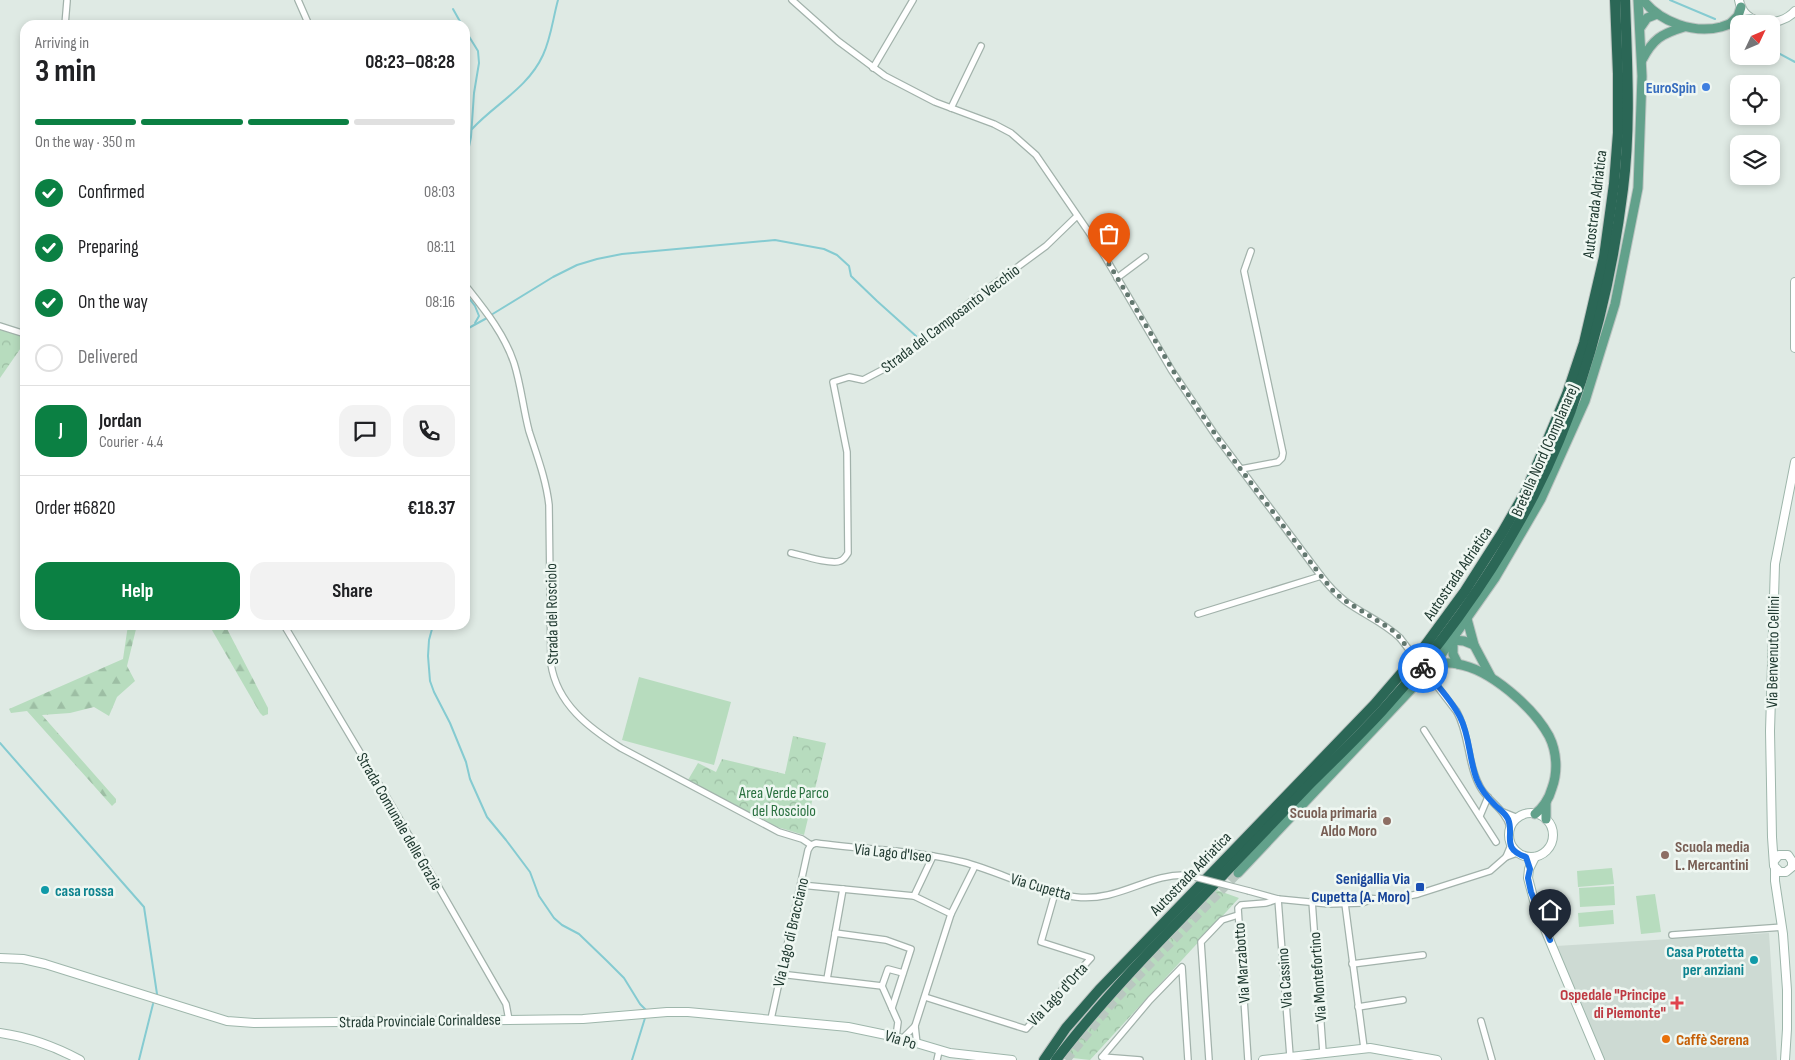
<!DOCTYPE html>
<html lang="en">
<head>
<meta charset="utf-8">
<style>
	body { margin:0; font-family:"Sofia Sans Condensed",sans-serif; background:#f2f2f2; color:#202124; height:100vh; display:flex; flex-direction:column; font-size:19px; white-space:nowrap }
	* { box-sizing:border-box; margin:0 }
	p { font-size:16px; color:#757577 }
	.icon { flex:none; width:28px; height:28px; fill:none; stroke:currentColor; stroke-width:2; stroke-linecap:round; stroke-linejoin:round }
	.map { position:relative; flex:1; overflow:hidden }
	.details { position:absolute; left:20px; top:20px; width:450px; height:610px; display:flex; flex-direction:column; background:#fff; border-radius:15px; box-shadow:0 2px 8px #0003 }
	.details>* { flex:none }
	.needle { width:32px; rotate:46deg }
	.controls { position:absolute; left:1730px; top:15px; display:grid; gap:10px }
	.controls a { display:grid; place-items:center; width:50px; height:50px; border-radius:10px; background:#fff; box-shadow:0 2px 8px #0003; font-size:25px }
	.pin { position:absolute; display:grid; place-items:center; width:42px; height:42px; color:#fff; margin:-51px -21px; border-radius:50% 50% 50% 0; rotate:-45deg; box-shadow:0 0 5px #0007 }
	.pin .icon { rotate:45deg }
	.courier { position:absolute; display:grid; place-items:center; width:50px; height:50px; margin:-25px; border:4px solid #1a73e8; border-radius:50%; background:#fff; color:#222; box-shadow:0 1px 6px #0007 }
	.overview em { font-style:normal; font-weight:700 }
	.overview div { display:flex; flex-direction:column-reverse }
	.overview { display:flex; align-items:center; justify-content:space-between; height:85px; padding:0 15px }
	h1 { font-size:32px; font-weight:700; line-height:38px }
	.bar { display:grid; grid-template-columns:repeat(4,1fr); gap:8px 5px; align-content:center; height:60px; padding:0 15px }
	.bar i { height:6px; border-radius:4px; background:#e0e0e0 }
	.bar .active { background:#0b8043 }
	.bar p { grid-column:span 4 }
	.line { display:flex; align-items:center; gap:12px; padding:0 15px; border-top:1px solid #e0e0e0 }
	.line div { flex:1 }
	.round { display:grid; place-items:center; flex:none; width:52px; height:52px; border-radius:15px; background:#f2f2f2 }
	ol { padding:0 15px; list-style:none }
	li { display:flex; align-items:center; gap:15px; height:55px }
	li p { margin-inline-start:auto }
	li .icon { padding:5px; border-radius:50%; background:#0b8043; color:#fff; stroke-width:4 }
	li:last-child { color:#757577 }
	li i { width:28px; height:28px; border:2px solid #e0e0e0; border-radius:50% }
	.button { display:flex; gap:10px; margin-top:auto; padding:10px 15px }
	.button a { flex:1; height:58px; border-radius:15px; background:#0b8043; color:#fff; font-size:20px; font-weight:700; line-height:58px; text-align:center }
	.button a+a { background:#f2f2f2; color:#202124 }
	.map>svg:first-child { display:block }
</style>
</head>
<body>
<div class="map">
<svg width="1795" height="1060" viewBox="0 0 1795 1060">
	<defs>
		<pattern id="forest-firs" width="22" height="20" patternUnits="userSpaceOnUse" patternTransform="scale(1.25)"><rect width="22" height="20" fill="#b7dcbe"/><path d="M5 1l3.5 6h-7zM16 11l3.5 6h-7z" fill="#9dbea4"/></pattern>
		<pattern id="park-crowns" width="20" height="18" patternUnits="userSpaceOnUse" patternTransform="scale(1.25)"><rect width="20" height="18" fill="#b7dcbe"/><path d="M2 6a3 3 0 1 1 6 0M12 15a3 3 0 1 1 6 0" fill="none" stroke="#9dbea4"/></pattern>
	</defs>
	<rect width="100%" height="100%" fill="#dfeae4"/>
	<!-- built -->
	<polygon fill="#cddad3" points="1769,933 1777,1060 1605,1060 1556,946"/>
	<!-- grass -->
	<g fill="#b7dcbe">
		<polygon points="639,677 731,702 714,765 622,740"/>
		<polygon points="1612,868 1614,884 1578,887 1577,871"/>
		<polygon points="1614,886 1615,905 1580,907 1579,888"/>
		<polygon points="1655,894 1661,932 1641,934 1636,896"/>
		<polygon points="1613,910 1614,924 1579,927 1578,913"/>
	</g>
	<!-- forest -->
	<g fill="url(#forest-firs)">
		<polygon points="128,625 137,625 127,666 135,681 117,697 109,716 94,707 70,713 42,715 116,799 116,802 112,806 27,711 11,713 9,709 123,659"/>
		<polygon points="209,625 225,625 268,708 268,714 263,716 260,713"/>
	</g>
	<!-- park -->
	<g fill="url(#park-crowns)">
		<polygon points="0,327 25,336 25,342 0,378"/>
		<polygon points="793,736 826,743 804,835 774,826 688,780 698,763 716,772 722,759 785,774"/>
		<polygon points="1214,889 1239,898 1090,1060 1064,1057 1098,1013"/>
	</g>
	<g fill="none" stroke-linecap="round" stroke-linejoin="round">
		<!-- stream -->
		<g stroke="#85cbd1" stroke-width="2">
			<polyline points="1670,0 1715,19"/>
			<polyline points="453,9 462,25"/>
			<polyline points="465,30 478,51 479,63 474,93 471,137 465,166"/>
			<polyline points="1737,31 1739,31"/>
			<polyline points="1771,49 1795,62"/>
			<path d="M472 129C495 104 528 88 543 55 551 38 553 18 558 0"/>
			<polyline points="465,293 475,306 479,316 475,323"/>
			<polyline points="491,315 553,277 577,265 597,259 622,254 775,240 824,249 837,255 849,266 851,276 877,301 916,336"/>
			<polyline points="465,330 487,318"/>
			<polyline points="429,625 432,629 429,640 428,656 430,681 434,692 450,723 466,762 470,779 487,817 506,840 530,872 539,896 554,918 562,925 579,934 607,961 624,978 640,1004 646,1010"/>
			<polyline points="0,743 144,907 157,994"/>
			<polyline points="139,1060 153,1004"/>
			<polyline points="632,1060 645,1018"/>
		</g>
		<!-- primary-tunnel -->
		<polyline stroke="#b9c7c0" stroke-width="9" stroke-dasharray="9 4.5" stroke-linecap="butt" points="1066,1060 1112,1003 1238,873"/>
		<!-- street casing -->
		<g stroke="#a2b2ab" stroke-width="8">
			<g id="street">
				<polyline points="298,0 309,25"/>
				<path d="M792 0 838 41 885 76 935 102 994 124 1011 133 1036 155 1101 250 1172 371 1216 436 1321 576C1328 585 1336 594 1345 601 1364 615 1382 621 1400 638"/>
				<polyline points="65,25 67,1"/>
				<polyline points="873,68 913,0"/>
				<polyline points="951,108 981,46"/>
				<polyline points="1117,278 1145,257"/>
				<path d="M465 285C484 309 504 333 514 363 521 385 523 408 529 431 537 456 546 479 549 505L551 664C557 704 589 728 621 748L779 832 802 839 811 845"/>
				<polyline points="0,326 25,334"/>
				<polyline points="1241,469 1278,462 1282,458 1283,453 1244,271 1251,251"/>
				<path d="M791 553C800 555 832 565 840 561 844 560 846 556 848 553L847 452 833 382 849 377 863 380 882 370 920 343 974 299 1046 246 1077 216"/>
				<polyline points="1198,614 1321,576"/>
				<polyline points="284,625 392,806 506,1004 509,1020"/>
				<path d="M1457 712C1470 736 1467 766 1482 790 1491 803 1506 811 1510 827"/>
				<polyline points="1424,730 1496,842"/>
				<polyline points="1503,812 1518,818"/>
				<polyline points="1480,816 1488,797"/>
				<path d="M811 845 816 843C865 850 915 850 963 862 1001 872 1037 893 1076 897 1119 902 1149 873 1187 875"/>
				<polyline points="1506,857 1511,845"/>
				<polyline points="801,885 914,896 951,914"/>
				<polyline points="1249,891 1278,899 1329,904 1362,903 1370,900"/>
				<polyline points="914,896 933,856"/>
				<polyline points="1344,896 1364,1048"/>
				<polyline points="1278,899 1290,1056"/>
				<polyline points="1312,901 1344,896 1388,900 1418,894 1490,871 1506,857 1517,853"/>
				<polyline points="1312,901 1323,1052"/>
				<polyline points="835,933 886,940 911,949 892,1008"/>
				<polyline points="1672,935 1782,927"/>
				<polyline points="1352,964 1423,955"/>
				<polyline points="780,974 882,986"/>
				<polyline points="827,979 843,889"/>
				<polyline points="882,986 898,1022 896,1037"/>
				<polyline points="882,986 888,969 903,973"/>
				<polyline points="925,997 1026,1029 1091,958 1041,942 1055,893"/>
				<polyline points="1358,1007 1403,1000"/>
				<polyline points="771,1019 808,850 811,845"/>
				<polyline points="1481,1021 1492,1060"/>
				<polyline points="915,1026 951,914 975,866"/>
				<polyline points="902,1039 915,1026 917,1044"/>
				<polyline points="1102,1057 1150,1000 1182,967 1188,1060"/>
				<polyline points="1102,1057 1140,1060"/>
				<polyline points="937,1060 939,1051"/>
				<polyline points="1209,1060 1201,942 1222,920 1238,915"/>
				<polyline points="1248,1060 1238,908 1241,905 1266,903 1278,899"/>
			</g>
		</g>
		<!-- secondary casing -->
		<g stroke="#9eb6ab" stroke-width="10">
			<g id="secondary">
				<path d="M1739 0C1743 26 1779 29 1795 11"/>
				<polyline points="1795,282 1795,348"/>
				<circle cx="1531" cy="835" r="22"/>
				<polyline points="1535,857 1529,869 1528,878 1536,908 1600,1060"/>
				<polyline points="1774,861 1779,855 1788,855 1792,861 1792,867 1786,872 1780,872 1774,866 1772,837 1770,731 1775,564 1795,462"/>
				<polyline points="1775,868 1775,881 1783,934 1787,990 1787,1029 1785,1060"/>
				<polyline points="0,958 23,959 45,964 227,1021 254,1023 583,1019 667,1012 688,1012 848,1027 896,1037 950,1053 1012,1060"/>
				<path d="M0 1033C29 1037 54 1046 80 1060"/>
				<polyline points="1263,1060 1370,1048 1437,1060"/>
			</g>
		</g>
		<!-- primary casing -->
		<g stroke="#bcc4c1" stroke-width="11">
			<g id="primary">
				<path d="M1643 0C1660 22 1694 34 1721 27 1731 24 1740 19 1751 19"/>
				<polyline points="1731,23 1738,16 1741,7"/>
				<polyline points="1640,28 1647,18 1657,14"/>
				<path d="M1642 60C1653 39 1661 34 1684 27"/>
				<polyline points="1467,619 1474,645 1491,677"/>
				<polyline points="1453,640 1453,654 1458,664"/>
				<polyline points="1453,640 1464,641 1474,645"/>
				<path d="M1434 665C1442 663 1449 662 1457 664 1490 669 1533 707 1549 736 1557 752 1558 772 1552 788 1549 799 1544 807 1535 814"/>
				<polyline points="1546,819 1546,802"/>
				<polyline points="1238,873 1434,665 1495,578 1541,499 1585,401 1615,304 1638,188 1642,76 1638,0"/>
			</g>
		</g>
		<!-- highway casing -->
		<g stroke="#bcc4c1" stroke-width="12">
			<g id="highway">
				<polyline points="1044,1060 1066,1028 1099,990 1374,705 1424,647 1465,591 1502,533 1526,491 1567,394 1584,343 1604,257 1614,184 1618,133 1618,74 1615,0"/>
				<path d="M1056 1060C1094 1010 1137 964 1181 919 1223 875 1265 831 1307 787 1332 762 1358 737 1382 711 1441 646 1493 574 1534 495 1582 401 1610 294 1623 189 1631 126 1627 63 1625 0"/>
			</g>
		</g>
		<!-- street -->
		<use href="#street" stroke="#fff" stroke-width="5.5"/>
		<!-- secondary -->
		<use href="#secondary" stroke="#fff" stroke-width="8"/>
		<!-- primary -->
		<use href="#primary" stroke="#62a18b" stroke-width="9"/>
		<!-- highway -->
		<use href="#highway" stroke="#2b6756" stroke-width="10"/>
		<!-- street-bridge casing -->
		<g stroke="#a2b2ab" stroke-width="8" stroke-linecap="butt">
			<g id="street-bridge">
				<polyline points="1400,638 1457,712"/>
				<polyline points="1187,875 1249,891"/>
			</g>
		</g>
		<!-- street-bridge -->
		<use href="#street-bridge" stroke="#fff" stroke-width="5.5"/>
	</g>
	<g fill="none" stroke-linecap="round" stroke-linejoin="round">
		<!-- done -->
		<polyline stroke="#637870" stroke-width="5" stroke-dasharray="0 9" points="1109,264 1183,387 1224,447 1321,576 1335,593 1347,602 1391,629 1400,638 1423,668"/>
		<!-- route -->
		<path stroke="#1a73e8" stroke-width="6" d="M1423 668C1435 683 1451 699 1460 717 1470 736 1469 760 1477 780 1481 790 1488 798 1495 805 1500 810 1505 813 1508 819 1515 835 1500 848 1526 857L1530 869 1528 878 1531 892 1550 940"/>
	</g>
	<!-- markers -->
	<circle fill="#3f7fe0" stroke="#eff7f2" stroke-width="2" cx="1706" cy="87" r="5"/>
	<g fill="#8d6e63" stroke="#eff7f2" stroke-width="2">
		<circle cx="1387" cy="821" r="5"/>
		<circle cx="1665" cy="855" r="5"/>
	</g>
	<rect fill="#1a4fb4" stroke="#eff7f2" stroke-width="2" x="1415" y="882" width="10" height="10" rx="2.5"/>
	<g fill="#0f9aa8" stroke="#eff7f2" stroke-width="2">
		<circle cx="45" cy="890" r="5"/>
		<circle cx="1754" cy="960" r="5"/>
	</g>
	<path fill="#e0444e" stroke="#eff7f2" stroke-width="2" d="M1674.5 995.5h5v5h5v5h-5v5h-5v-5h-5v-5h5z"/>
	<circle fill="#e8710a" stroke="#eff7f2" stroke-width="2" cx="1666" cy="1039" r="5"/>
	<g text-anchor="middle" stroke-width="5" stroke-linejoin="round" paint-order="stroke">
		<!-- shop labels -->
		<g font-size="16" font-weight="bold" fill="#366cbe" stroke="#eff7f2" text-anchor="end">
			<text x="1696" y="93">EuroSpin</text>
		</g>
		<!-- street labels -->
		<g font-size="16" fill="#203a31" stroke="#eff7f2">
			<text transform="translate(1594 204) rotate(-83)" y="6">Autostrada Adriatica</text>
			<text transform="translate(950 318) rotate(-37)" y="6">Strada del Camposanto Vecchio</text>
			<text transform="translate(1544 450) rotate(-66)" y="6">Bretella Nord (Complanare)</text>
			<text transform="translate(1457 573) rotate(-56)" y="6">Autostrada Adriatica</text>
			<text transform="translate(551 614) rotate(-91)" y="6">Strada del Rosciolo</text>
			<text transform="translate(1772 652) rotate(-89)" y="6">Via Benvenuto Cellini</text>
			<text transform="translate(400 821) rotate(60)" y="6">Strada Comunale delle Grazie</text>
			<text transform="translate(893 852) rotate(6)" y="6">Via Lago d'Iseo</text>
			<text transform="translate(1190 873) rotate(-46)" y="6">Autostrada Adriatica</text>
			<text transform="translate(1041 886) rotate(16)" y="6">Via Cupetta</text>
			<text transform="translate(790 932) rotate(-77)" y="6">Via Lago di Bracciano</text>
			<text transform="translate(1241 963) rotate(-94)" y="6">Via Marzabotto</text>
			<text transform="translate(1317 977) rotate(-94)" y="6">Via Montefortino</text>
			<text transform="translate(1284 978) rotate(-94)" y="6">Via Cassino</text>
			<text transform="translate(1057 994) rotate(-47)" y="6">Via Lago d'Orta</text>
			<text transform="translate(420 1020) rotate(-1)" y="6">Strada Provinciale Corinaldese</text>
			<text transform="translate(901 1039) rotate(17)" y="6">Via Po</text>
		</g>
		<!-- park labels -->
		<g font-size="16" fill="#2a7140" stroke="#eff7f2">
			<text x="784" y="798">Area Verde Parco<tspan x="784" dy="18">del Rosciolo</tspan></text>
		</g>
		<!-- education labels -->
		<g font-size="16" font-weight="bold" fill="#785e54" stroke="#eff7f2" text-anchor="end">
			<text x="1377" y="818">Scuola primaria<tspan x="1377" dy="18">Aldo Moro</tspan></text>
			<text x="1675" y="852" text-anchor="start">Scuola media<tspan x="1675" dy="18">L. Mercantini</tspan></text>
		</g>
		<!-- transit labels -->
		<g font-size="16" font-weight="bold" fill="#164399" stroke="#eff7f2" text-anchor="end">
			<text x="1410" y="884">Senigallia Via<tspan x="1410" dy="18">Cupetta (A. Moro)</tspan></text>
		</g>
		<!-- culture labels -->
		<g font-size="16" font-weight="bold" fill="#0d838f" stroke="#eff7f2" text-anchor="start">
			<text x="55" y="896">casa rossa</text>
			<text x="1744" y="957" text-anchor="end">Casa Protetta<tspan x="1744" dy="18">per anziani</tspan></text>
		</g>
		<!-- health labels -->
		<g font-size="16" font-weight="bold" fill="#be3a42" stroke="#eff7f2" text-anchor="end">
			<text x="1666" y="1000">Ospedale "Principe<tspan x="1666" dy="18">di Piemonte"</tspan></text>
		</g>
		<!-- food labels -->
		<g font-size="16" font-weight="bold" fill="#c56008" stroke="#eff7f2" text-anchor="start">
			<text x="1676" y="1045">Caffè Serena</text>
		</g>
	</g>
</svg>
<div class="controls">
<a><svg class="needle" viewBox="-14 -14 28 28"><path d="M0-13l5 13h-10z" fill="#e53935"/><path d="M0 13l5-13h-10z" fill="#757577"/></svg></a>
<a><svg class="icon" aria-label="locate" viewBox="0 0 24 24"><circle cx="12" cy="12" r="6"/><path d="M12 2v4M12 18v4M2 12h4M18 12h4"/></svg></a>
<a><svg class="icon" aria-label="layers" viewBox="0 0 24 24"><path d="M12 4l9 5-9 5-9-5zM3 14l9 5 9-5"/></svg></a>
</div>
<div class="pin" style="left:1109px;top:264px;background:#ea580c"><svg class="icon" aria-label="bag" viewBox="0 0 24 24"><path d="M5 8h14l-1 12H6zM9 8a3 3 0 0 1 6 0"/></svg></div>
<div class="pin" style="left:1550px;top:940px;background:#1f2937"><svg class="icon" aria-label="home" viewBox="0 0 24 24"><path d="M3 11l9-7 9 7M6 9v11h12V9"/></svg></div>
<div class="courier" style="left:1423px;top:668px"><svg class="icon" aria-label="bike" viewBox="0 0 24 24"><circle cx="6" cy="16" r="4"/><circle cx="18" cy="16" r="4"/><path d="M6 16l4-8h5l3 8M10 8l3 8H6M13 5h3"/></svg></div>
<section class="details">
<div class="overview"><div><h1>3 min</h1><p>Arriving in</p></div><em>08:23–08:28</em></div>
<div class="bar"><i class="active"></i><i class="active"></i><i class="active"></i><i></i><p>On the way · 350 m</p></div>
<ol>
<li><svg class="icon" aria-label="check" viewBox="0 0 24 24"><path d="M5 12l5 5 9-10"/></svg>Confirmed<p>08:03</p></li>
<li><svg class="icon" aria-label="check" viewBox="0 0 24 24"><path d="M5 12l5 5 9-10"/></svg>Preparing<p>08:11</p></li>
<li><svg class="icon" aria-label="check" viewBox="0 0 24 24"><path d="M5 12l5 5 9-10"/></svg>On the way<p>08:16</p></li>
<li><i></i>Delivered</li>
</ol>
<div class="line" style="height:90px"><b class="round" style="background:#0b8043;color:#fff">J</b><div><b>Jordan</b><p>Courier · 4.4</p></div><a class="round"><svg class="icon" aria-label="chat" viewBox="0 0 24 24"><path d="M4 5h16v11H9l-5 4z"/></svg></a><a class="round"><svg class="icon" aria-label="phone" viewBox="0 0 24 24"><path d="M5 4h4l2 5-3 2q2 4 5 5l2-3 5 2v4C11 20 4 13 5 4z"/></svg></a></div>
<div class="line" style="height:65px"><div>Order #6820</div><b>€18.37</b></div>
<div class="button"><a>Help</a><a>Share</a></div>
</section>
</div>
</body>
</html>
